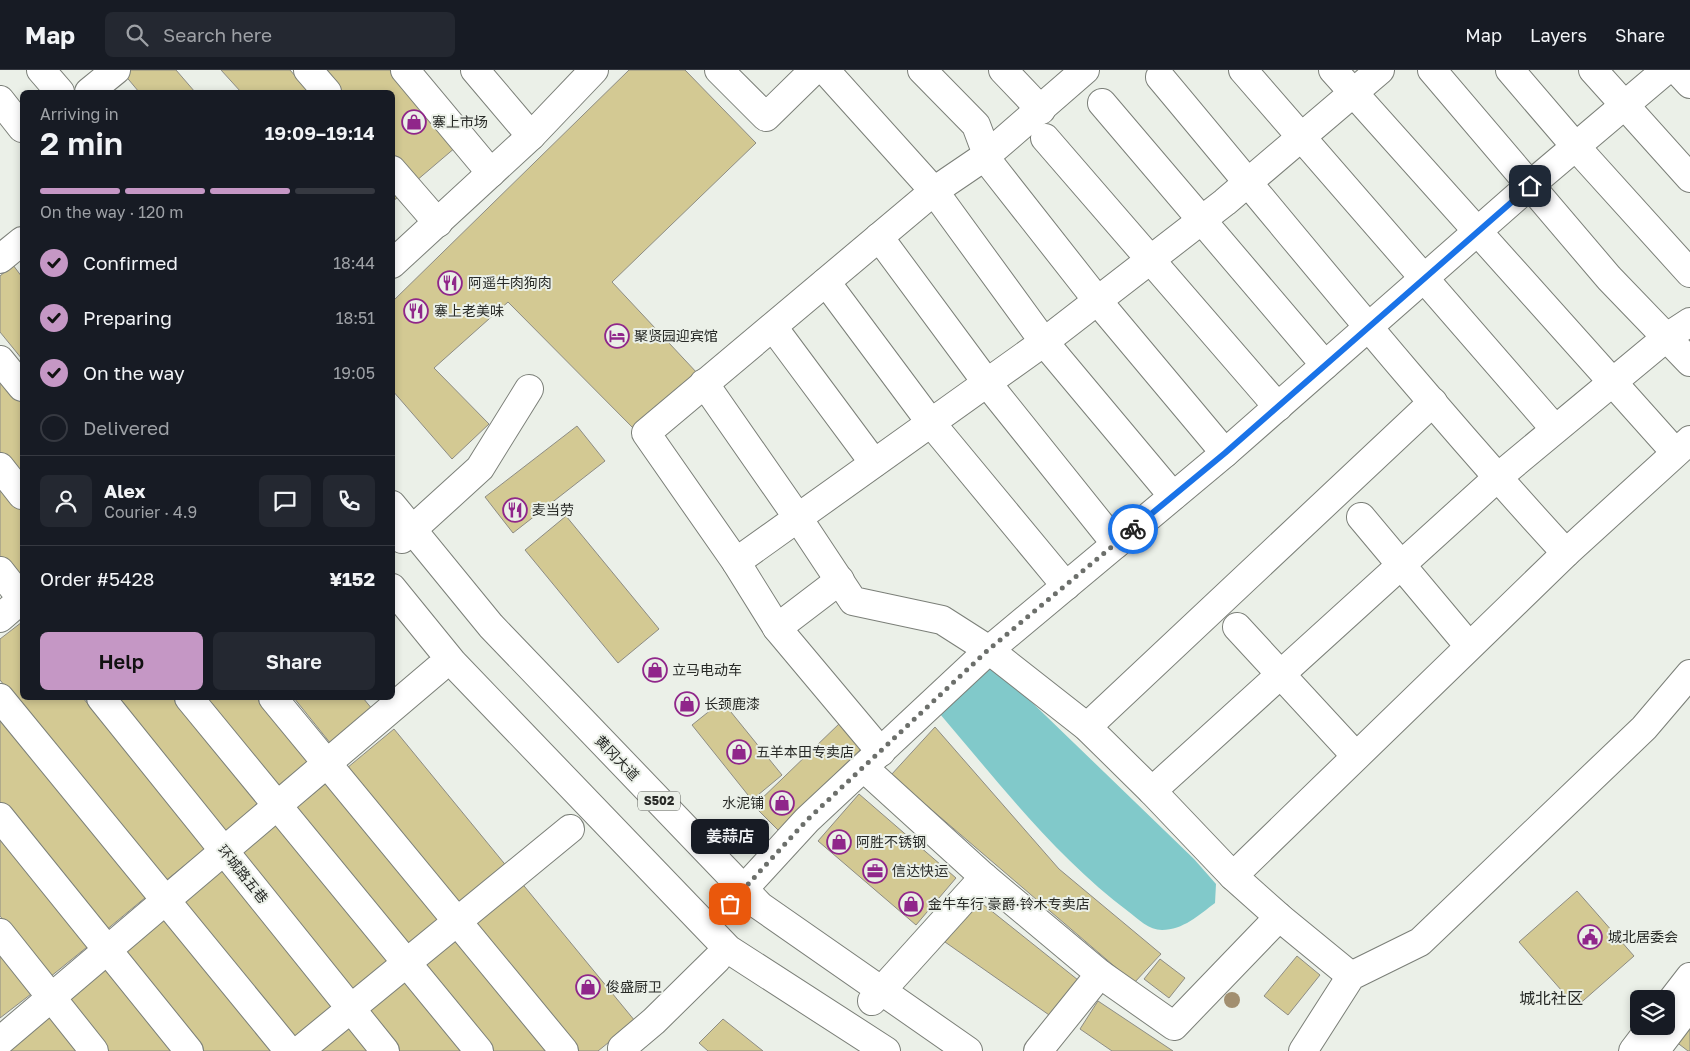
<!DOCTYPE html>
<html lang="en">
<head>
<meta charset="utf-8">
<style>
	body { margin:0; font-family:"Golos Text","Noto Sans SC",sans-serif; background:#242831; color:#f1f3f6; height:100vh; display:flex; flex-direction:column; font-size:19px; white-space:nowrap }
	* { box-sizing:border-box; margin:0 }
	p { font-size:16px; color:#9ea1a6 }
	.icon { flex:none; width:28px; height:28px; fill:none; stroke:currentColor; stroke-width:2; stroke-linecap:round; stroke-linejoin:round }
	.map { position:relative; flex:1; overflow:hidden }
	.panel { position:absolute; left:20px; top:20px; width:375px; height:610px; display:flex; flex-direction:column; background:#171b24; border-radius:8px; box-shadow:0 2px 8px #0003 }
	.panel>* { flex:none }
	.controls { position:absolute; left:1630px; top:920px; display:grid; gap:10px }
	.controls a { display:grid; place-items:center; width:45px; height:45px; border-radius:8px; background:#171b24; box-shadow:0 2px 8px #0003; font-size:25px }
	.pin { position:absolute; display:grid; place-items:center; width:42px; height:42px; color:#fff; margin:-21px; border-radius:10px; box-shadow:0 2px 8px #0006 }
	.courier { position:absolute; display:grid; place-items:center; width:50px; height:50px; margin:-25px; border:4px solid #1a73e8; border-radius:50%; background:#fff; color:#222; box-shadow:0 1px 6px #0007 }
	.bubble { position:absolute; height:35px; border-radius:8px; background:#171b24; box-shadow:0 2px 8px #0003; font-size:16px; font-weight:600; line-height:35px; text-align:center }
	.overview em { font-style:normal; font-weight:600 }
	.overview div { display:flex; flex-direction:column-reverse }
	.overview { display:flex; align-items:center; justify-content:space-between; height:85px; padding:0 20px }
	h1 { font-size:32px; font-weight:600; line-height:38px }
	.bar { display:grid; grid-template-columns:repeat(4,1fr); gap:8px 5px; align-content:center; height:60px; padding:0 20px }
	.bar i { height:6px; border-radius:4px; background:#363941 }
	.bar .current { background:#c597c5 }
	.bar p { grid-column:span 4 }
	.line { display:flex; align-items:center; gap:12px; padding:0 20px; border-top:1px solid #363941 }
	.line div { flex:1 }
	.round { display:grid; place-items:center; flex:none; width:52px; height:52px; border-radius:8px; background:#242831 }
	ol { padding:0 20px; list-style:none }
	li { display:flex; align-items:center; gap:15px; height:55px }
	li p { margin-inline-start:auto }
	li .icon { padding:5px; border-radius:50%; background:#c597c5; color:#111; stroke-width:4 }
	li:last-child { color:#9ea1a6 }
	li i { width:28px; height:28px; border:2px solid #363941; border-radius:50% }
	.button { display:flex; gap:10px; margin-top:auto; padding:10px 20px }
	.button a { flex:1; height:58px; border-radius:8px; background:#c597c5; color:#111; font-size:20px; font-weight:600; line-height:58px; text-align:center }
	.button a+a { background:#242831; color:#f1f3f6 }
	header { display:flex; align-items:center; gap:30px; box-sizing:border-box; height:70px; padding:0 25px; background:#171b24; border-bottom:1px solid #363941 }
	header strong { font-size:24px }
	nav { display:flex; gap:28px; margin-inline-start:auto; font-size:18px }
	.search { width:350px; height:45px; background:#242831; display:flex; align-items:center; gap:12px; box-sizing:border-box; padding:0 18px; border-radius:8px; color:#9ea1a6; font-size:19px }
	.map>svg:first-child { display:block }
</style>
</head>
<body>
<header>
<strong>Map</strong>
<div class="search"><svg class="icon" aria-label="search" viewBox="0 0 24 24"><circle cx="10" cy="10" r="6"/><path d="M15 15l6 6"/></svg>Search here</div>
<nav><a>Map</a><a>Layers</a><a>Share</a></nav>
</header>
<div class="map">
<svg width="1690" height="981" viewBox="0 0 1690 981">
	<rect width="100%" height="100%" fill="#ebf0e8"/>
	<!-- water -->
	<path fill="#81c9ca" d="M994 598 1014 615 1194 789 1216 814 1215 833C1199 845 1183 860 1162 860 1149 860 1138 849 1129 842 1056 787 999 713 940 644L978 600Z"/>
	<!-- building -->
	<g fill="#d3c993" stroke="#8d8c84">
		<polygon points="128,0 176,0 195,22 139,22 124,4"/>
		<polygon points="221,0 290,0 309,22 241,22"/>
		<polygon points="321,0 390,0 456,77 416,111 392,83 392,22 341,22"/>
		<polygon points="629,0 685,0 756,73 612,212 698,304 636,361 508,232 434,298 489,354 452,389 392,320 392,232"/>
		<polygon points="392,120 398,127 392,132"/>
		<polygon points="13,195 22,207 22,289 0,262 0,206"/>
		<polygon points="0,302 22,330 22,412 0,384"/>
		<polygon points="577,356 605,391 513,463 485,427"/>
		<polygon points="0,406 22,434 22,508 0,489"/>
		<polygon points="566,446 659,559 618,593 525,480"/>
		<polygon points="22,552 22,628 83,628 206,778 164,812 0,610 0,569"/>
		<polygon points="109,628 179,628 263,731 221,765"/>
		<polygon points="196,628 265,628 315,689 273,723"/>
		<polygon points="294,628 363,628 373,640 331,674"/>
		<polygon points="722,631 782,705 752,730 692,655"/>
		<polygon points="0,647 146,827 105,861 0,732"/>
		<polygon points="841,652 864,676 778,760 754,736"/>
		<polygon points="935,657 1059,799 1161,884 1134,913 891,705"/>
		<polygon points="394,659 508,798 461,836 347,698"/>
		<polygon points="334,707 448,846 406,880 292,741"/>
		<polygon points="859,724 956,808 916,855 818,771"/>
		<polygon points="279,751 393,890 352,924 238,785"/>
		<polygon points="0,760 92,873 50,907 0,846"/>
		<polygon points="221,800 335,938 293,973 179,834"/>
		<polygon points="520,811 635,951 598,981 579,981 472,850"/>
		<polygon points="1577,821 1634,886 1576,937 1519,872"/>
		<polygon points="979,831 1078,910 1052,947 945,872"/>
		<polygon points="164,849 273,981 204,981 123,883"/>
		<polygon points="458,860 557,981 488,981 416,894"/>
		<polygon points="0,878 35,921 0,948"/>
		<polygon points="1297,886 1320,905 1288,945 1264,926"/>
		<polygon points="1160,889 1185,908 1169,928 1144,909"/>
		<polygon points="107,896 178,981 108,981 66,929"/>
		<polygon points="405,905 467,981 398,981 364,939"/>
		<polygon points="1098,931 1173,981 1112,981 1080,959"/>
		<polygon points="49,943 81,981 11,981 8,977"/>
		<polygon points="723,949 763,981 708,981 699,973"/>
		<polygon points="1690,951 1690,981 1688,981 1675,971"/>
		<polygon points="346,954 369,981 313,981"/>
	</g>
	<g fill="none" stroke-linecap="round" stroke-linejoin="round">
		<!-- minor casing -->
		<g stroke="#7b7f78" stroke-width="30">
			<g id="minor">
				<polyline points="308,0 327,22"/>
				<polyline points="405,0 491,103"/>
				<polyline points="475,0 531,66"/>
				<polyline points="719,0 766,47 814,0"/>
				<polyline points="825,0 934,121 1044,272 1173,426"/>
				<polyline points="922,0 976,55 991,95 1101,235 1225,383"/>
				<polyline points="1003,0 1041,40"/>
				<polyline points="1243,0 1555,359"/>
				<polyline points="1333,0 1675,382"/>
				<polyline points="1432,0 1609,208 1690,292"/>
				<polyline points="1510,0 1576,77 1690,203"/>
				<polyline points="1593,0 1690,108"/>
				<polyline points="1677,0 1690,14"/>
				<path d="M1160 7C1294 167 1425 330 1566 483"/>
				<polyline points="89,22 116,0"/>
				<polyline points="1102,33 1325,295"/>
				<polyline points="1045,68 1278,337"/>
				<polyline points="392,100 438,153"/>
				<polyline points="879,167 987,313 1116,474"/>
				<polyline points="0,189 22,171"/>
				<polyline points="392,194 531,66 594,0"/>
				<polyline points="826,212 931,353 1066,516"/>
				<polyline points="773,257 874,393"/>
				<polyline points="0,290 22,317"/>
				<polyline points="704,313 798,448 853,531 942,550 989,580 1087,657 1152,721 1233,806 1279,847 1351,906"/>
				<polyline points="0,397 22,425"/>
				<polyline points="1361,447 1469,576"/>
				<polyline points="402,469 480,398 529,319"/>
				<polyline points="736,492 1044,272 1225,132 1380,0"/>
				<polyline points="0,501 22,529"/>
				<polyline points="0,548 22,529"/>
				<polyline points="1237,557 1356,686"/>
				<polyline points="777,558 840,510"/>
				<polyline points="0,628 289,981"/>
				<polyline points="101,628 385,981"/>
				<polyline points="189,628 479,981"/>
				<polyline points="273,628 564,981"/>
				<polyline points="1087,657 1433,332"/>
				<polyline points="881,682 777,558 736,492 646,363 934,121 987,85 1085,0"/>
				<polyline points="864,698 984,807 1100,904 1038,981"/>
				<polyline points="1152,721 1497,408 1667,267 1690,252"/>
				<polyline points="0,747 189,981"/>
				<polyline points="1233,806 1566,483 1690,370"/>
				<polyline points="730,834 807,750 989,580 1225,383 1529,116 1666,0"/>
				<polyline points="0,863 94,981"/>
				<polyline points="1100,904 1174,956 1279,847"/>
				<polyline points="872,931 984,807"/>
				<polyline points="0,971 438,599"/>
				<polyline points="299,981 570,759"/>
				<polyline points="624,981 622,978 654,951 717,889"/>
				<polyline points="1303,981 1351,906 1420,872 1644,658 1690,604"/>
			</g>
		</g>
		<!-- major casing -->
		<g stroke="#7b7f78" stroke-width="30">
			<g id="major">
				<polyline points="41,0 60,22"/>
				<polyline points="0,30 22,58"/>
				<polyline points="392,435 491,556 760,836 968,981"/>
				<polyline points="392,518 453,593 728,879 886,981"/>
				<polyline points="1666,938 1690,907"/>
				<polyline points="1633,981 1652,956"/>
				<polyline points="1655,981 1690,935"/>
			</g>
		</g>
		<!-- minor -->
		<use href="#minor" stroke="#fff" stroke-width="28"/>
		<!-- major -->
		<use href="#major" stroke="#fff" stroke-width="28"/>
	</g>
	<!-- trees -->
	<circle fill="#a28f70" cx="1232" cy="930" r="8"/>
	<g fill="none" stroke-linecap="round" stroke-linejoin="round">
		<!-- done -->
		<polyline stroke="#6c6f6b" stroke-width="5" stroke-dasharray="0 9" points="730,834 807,750 988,580 1133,459"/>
		<!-- route -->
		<polyline stroke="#1a73e8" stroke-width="6" points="1133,459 1225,383 1530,116"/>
	</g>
	<!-- icons -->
	<defs>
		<g id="shop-ring" transform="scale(1.25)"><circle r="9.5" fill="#ebf0e8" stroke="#90268a" stroke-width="1.5"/><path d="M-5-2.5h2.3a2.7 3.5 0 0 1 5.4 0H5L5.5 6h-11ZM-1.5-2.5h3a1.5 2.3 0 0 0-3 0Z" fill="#90268a"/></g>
		<g id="restaurant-ring" transform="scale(1.25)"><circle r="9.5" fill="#ebf0e8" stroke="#90268a" stroke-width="1.5"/><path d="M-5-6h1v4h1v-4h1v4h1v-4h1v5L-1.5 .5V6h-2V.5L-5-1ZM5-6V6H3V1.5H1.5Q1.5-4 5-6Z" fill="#90268a"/></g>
		<g id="hotel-ring" transform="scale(1.25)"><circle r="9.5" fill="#ebf0e8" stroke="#90268a" stroke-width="1.5"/><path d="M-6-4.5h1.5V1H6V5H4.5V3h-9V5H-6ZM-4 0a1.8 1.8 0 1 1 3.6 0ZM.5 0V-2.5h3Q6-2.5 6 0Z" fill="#90268a"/></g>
		<g id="office-ring" transform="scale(1.25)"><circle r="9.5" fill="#ebf0e8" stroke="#90268a" stroke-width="1.5"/><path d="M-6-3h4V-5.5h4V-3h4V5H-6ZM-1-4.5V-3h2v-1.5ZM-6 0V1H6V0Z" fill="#90268a"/></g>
		<g id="civic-ring" transform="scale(1.25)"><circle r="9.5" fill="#ebf0e8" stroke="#90268a" stroke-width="1.5"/><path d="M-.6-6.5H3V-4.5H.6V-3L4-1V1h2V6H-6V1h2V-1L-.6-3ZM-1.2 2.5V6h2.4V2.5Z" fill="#90268a"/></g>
	</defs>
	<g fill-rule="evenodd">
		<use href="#shop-ring" x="414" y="52"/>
		<use href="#restaurant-ring" x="450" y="213"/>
		<use href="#restaurant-ring" x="416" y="241"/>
		<use href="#hotel-ring" x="617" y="266"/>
		<use href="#restaurant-ring" x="515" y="440"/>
		<use href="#shop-ring" x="655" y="600"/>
		<use href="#shop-ring" x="687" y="634"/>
		<use href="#shop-ring" x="739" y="682"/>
		<use href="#shop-ring" x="782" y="733"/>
		<use href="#shop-ring" x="839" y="772"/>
		<use href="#office-ring" x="875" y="801"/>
		<use href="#shop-ring" x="911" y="834"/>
		<use href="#civic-ring" x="1590" y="867"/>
		<use href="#shop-ring" x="588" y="917"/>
	</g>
	<g text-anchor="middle" stroke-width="4" stroke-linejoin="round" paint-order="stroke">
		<!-- shield labels -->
		<rect fill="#ebf0e8" stroke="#626561" stroke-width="1" x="638" y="721.5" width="42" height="19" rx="4"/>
		<g font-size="12" font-weight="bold" fill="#282a27">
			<text x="659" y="735">S502</text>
		</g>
		<!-- poi labels -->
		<g font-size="14" fill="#282a27" stroke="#ebf0e8" text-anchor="start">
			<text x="432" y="57">寨上市场</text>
			<text x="468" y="218">阿遥牛肉狗肉</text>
			<text x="434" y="246">寨上老美味</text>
			<text x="634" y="271">聚贤园迎宾馆</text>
			<text x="532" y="445">麦当劳</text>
			<text x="672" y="605">立马电动车</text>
			<text x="704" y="639">长颈鹿漆</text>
			<text x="756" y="687">五羊本田专卖店</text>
			<text x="764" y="738" text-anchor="end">水泥铺</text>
			<text x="856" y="777">阿胜不锈钢</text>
			<text x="892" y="806">信达快运</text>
			<text x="928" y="839">金牛车行 豪爵·铃木专卖店</text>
			<text x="1608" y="872">城北居委会</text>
			<text x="606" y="922">俊盛厨卫</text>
		</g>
		<!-- street labels -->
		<g font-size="14" fill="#282a27" stroke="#ebf0e8">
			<text transform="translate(617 688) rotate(46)" y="5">黄冈大道</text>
			<text transform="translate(243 804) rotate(51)" y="5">环城路五巷</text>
		</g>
		<!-- quarter labels -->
		<g font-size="16" fill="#282a27" stroke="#ebf0e8">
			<text x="1551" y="934">城北社区</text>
		</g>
	</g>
</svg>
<div class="controls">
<a><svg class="icon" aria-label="layers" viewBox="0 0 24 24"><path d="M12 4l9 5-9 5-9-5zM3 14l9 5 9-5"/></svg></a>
</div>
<div class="pin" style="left:730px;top:834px;background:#ea580c"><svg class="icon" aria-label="bag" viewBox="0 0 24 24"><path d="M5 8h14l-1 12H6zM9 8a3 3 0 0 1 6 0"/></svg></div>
<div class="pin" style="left:1530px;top:116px;background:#1f2937"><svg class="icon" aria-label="home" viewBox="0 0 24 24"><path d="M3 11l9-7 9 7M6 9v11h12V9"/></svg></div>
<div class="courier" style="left:1133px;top:459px"><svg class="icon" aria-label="bike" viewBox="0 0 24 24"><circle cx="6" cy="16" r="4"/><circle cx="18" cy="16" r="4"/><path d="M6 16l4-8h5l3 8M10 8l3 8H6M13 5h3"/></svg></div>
<div class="bubble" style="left:691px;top:749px;width:78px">姜蒜店</div>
<section class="panel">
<div class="overview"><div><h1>2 min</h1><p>Arriving in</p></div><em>19:09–19:14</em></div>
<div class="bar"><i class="current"></i><i class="current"></i><i class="current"></i><i></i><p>On the way · 120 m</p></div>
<ol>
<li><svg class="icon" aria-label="check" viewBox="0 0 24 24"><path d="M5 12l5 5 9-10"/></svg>Confirmed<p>18:44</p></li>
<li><svg class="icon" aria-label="check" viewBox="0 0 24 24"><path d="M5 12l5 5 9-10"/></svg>Preparing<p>18:51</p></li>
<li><svg class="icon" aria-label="check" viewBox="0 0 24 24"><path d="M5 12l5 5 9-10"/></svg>On the way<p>19:05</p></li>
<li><i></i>Delivered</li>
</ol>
<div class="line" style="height:90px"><a class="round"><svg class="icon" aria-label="person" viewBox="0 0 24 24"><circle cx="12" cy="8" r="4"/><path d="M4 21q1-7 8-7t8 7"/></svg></a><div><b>Alex</b><p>Courier · 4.9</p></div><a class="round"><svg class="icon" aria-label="chat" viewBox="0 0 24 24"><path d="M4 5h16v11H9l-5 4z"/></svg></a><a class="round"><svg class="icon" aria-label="phone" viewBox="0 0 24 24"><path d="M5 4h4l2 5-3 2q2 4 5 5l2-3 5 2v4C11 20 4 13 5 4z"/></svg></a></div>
<div class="line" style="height:65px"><div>Order #5428</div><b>¥152</b></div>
<div class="button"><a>Help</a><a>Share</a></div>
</section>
</div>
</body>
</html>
